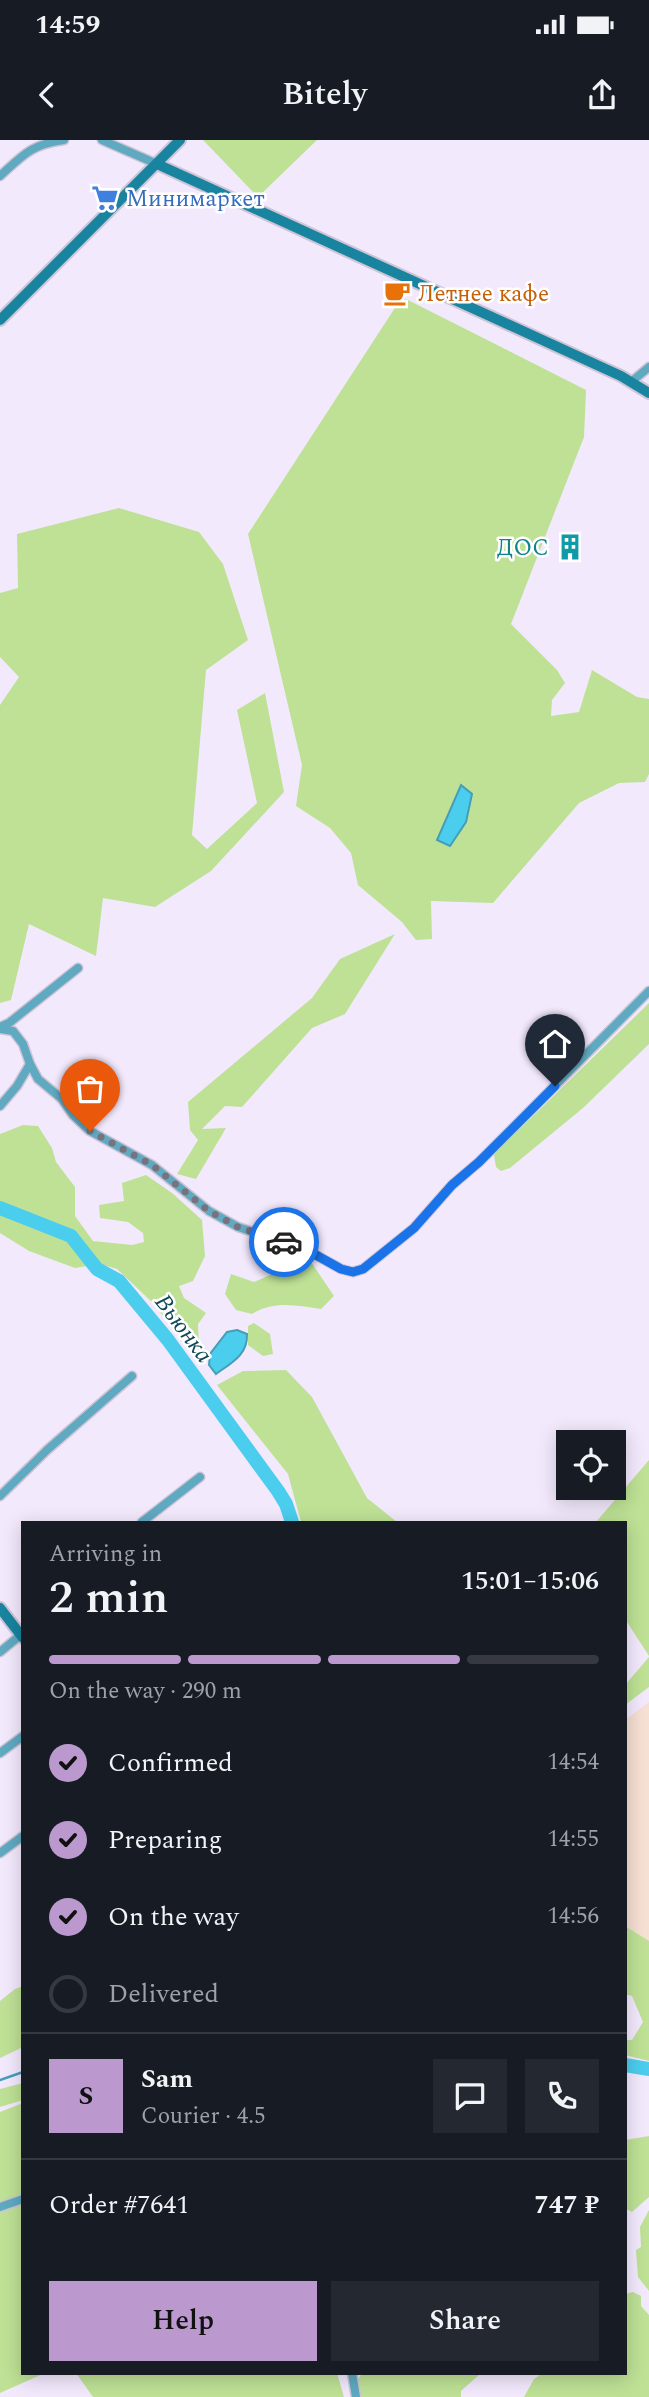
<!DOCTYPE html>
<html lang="en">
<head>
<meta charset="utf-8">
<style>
	body { margin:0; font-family:Spectral,serif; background:#242831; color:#f1f3f6; height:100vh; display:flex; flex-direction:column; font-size:26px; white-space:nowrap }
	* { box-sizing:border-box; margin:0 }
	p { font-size:23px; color:#9ea1a6 }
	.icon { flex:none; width:38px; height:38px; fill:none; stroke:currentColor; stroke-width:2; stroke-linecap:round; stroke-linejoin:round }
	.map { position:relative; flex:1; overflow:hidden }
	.side { position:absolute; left:21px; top:1381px; width:606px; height:854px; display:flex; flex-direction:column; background:#171b24; border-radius:0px; box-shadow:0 4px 18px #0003 }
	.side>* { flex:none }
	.controls { position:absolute; left:556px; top:1290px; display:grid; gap:14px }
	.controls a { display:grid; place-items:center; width:70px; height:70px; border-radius:0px; background:#171b24; box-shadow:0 4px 18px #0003; font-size:35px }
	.pin { position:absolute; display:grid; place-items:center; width:60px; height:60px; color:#fff; margin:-72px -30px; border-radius:50% 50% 50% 0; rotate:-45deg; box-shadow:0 0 7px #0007 }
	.pin .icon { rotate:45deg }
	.courier { position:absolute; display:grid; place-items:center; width:70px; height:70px; margin:-35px; border:5px solid #1a73e8; border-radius:50%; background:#fff; color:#222; box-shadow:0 2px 9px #0007 }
	.headline em { font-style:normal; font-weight:600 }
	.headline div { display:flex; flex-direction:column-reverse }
	.headline { display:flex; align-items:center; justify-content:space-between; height:119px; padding:0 28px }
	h1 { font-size:46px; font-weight:600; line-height:52px }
	.bar { display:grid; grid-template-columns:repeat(4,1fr); gap:10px 7px; align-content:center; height:84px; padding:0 28px }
	.bar i { height:9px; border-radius:5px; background:#363941 }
	.bar .active { background:#bb99ce }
	.bar p { grid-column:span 4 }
	.line { display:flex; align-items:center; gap:18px; padding:0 28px; border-top:2px solid #363941 }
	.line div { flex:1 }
	.round { display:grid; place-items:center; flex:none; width:74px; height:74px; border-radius:0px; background:#242831 }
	ol { padding:0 28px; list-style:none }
	li { display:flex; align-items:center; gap:21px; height:77px }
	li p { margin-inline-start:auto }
	li .icon { padding:7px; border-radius:50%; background:#bb99ce; color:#111; stroke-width:4 }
	li:last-child { color:#9ea1a6 }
	li i { width:38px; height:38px; border:4px solid #363941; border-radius:50% }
	.button { display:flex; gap:14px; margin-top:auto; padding:14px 28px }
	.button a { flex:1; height:80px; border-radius:0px; background:#bb99ce; color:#111; font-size:28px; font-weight:600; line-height:80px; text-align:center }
	.button a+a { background:#242831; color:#f1f3f6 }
	.status { display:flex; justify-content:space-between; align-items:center; height:49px; padding:0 35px; background:#171b24; direction:ltr }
	.status svg { height:19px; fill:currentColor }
	header { display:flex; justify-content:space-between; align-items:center; height:91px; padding:0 28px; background:#171b24; font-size:32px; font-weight:600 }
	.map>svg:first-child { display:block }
</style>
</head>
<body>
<div class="status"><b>14:59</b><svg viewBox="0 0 49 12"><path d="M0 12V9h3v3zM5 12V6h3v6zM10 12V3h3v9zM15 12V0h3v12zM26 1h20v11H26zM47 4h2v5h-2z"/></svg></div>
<header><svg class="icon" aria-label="back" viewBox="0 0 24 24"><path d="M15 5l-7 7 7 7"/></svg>Bitely<svg class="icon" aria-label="share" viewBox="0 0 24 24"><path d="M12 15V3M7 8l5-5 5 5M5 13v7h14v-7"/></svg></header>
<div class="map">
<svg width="649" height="2257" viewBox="0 0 649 2257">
	<rect width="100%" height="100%" fill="#f3e9fd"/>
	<!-- industrial -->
	<polygon fill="#f6dfd3" points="649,1562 649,1818 625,1793 625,1580"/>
	<!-- green -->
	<g fill="#bee195">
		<polygon points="203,0 317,0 258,57"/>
		<polygon points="402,157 586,250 584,297 511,484 557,530 565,543 552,560 551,576 579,572 592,530 637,557 649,559 649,634 645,642 619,643 579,663 493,763 431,761 432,799 416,800 402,782 358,745 351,713 330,688 296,666 302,625 248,394"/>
		<polygon points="119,368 199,392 223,424 248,500 206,530 192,695 207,709 257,663 237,570 265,553 284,652 211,731 155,767 103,758 96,816 29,784 11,860 0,863 0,565 19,537 0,517 0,453 18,448 17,394"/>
		<polygon points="395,794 345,874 312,888 242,967 225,966 202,989 226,988 196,1039 177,1034 198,1000 190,990 188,962 312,858 340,819"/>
		<polygon points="649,863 649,904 583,968 510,1028 501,1031 496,1027 494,1015 501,1007"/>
		<polygon points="23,985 38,986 52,1008 56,1022 75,1047 75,1076 93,1101 132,1105 144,1102 143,1093 128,1082 100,1078 99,1065 124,1061 122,1043 146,1035 172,1053 202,1080 205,1116 193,1141 179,1146 184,1158 206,1173 198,1184 199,1209 190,1210 153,1163 117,1129 100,1124 75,1128 29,1111 0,1093 0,994"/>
		<path d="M305 1113 334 1156 321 1169C296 1166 275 1160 252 1174L236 1170 225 1154 231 1134 254 1142 277 1132Z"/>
		<polygon points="254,1183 270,1194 273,1214 263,1216 248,1205 248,1186"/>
		<polygon points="286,1230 312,1257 367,1358 397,1382 301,1382 288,1334 217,1245 243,1231"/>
		<polygon points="649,1320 649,1516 625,1479 625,1382 596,1382"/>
		<polygon points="649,1517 649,1547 625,1565 625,1545"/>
		<polygon points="625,1786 649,1801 649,1921 625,1915 625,1900 632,1900 643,1882 632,1856 625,1854"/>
		<polygon points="23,1846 23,1907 0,1918 0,1861 15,1849"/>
		<polygon points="23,1943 23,1960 0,1967 0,1949"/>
		<polygon points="23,1963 23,2233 45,2233 0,2253 0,1972"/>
		<polygon points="649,1996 649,2057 632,2072 625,2068 625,2000"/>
		<polygon points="649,2070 649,2151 638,2137 636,2110 641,2107 640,2087"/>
		<polygon points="633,2152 641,2156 641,2166 649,2175 649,2257 524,2257 534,2239 543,2233 625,2233 625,2154"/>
		<polygon points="76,2233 337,2233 344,2257 93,2257"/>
		<polygon points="362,2233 481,2233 461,2251 461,2257 359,2257 357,2241"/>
	</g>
	<!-- water -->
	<g fill="#4bcdee" stroke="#459eb8" stroke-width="2">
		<polygon points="461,645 472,654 466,682 450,706 437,700"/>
		<path d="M237 1190 247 1194C248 1215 231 1223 216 1234L209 1225 210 1214 227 1192Z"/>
	</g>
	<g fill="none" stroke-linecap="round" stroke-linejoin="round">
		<!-- stream -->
		<polyline stroke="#459eb8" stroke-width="2.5" points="0,1940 23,1932"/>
		<!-- river -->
		<g stroke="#4bcdee" stroke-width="14">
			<polyline points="0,1068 71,1096 97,1129 119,1141 168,1200 278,1351 286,1364 292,1382"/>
			<polyline points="625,1925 649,1929"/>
		</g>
		<!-- street casing -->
		<g stroke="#cdc4d6" stroke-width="11">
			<g id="street">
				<polyline points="102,0 157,24"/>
				<path d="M0 36C23 15 32 4 64 0"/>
				<polyline points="631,242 649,227"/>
				<polyline points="0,887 9,883 78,828"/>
				<polyline points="0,889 13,891 23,904 30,924 17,946 0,966"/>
				<polyline points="30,924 38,939 62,959 73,975 90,991 152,1025 209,1071 238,1087 307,1110 341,1129 353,1132 363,1129 414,1088 452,1045 479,1022 649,851"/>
				<polyline points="0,1356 47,1310 132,1236"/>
				<polyline points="142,1382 200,1337"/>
				<polyline points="0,1512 23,1493"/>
				<polyline points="0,1613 23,1596"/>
				<polyline points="0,1713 23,1696"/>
				<polyline points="0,2067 23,2059"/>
				<polyline points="352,2233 356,2257"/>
			</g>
		</g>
		<!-- secondary casing -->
		<g stroke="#cdc4d6" stroke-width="14">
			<g id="secondary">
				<polyline points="157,24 621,236 649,253"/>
				<polyline points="0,180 180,0"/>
				<polyline points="0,1468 23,1498"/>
			</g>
		</g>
		<!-- street -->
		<use href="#street" stroke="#5fa9c1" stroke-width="8"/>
		<!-- secondary -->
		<use href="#secondary" stroke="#18849f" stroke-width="10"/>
	</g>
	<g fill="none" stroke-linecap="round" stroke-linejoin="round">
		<!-- done -->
		<polyline stroke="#78727e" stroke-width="7" stroke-dasharray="0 12.6" points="90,991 152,1025 209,1071 238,1087 284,1102"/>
		<!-- route -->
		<polyline stroke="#1a73e8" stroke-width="9" points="284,1102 307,1110 341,1129 353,1132 363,1129 414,1088 452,1045 479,1022 555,946"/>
	</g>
	<!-- icons -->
	<defs>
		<g id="supermarket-bare" transform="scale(2.1)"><path d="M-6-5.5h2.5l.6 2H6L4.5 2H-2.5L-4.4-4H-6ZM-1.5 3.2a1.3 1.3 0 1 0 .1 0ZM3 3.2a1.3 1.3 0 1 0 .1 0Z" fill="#3f7fe0" stroke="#fff" stroke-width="2.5" paint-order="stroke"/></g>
		<g id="cafe-bare" transform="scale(2.1)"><path d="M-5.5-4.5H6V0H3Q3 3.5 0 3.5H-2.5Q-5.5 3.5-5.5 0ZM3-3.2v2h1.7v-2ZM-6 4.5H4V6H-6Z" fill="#e8710a" stroke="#fff" stroke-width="2.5" paint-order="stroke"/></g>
		<g id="building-bare" transform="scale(2.1)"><path d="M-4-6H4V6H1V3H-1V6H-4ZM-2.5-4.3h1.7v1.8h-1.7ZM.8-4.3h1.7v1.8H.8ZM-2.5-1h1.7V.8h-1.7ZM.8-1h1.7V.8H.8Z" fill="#0f9aa8" stroke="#fff" stroke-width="2.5" paint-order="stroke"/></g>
	</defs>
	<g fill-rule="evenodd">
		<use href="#supermarket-bare" x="105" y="58"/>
		<use href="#cafe-bare" x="397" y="153"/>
		<use href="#building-bare" x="570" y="407"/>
	</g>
	<g text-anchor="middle" stroke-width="5" stroke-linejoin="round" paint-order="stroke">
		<!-- shop labels -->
		<g font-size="23" fill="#366cbe" stroke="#fff" text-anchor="start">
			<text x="126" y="66">Минимаркет</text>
		</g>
		<!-- food labels -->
		<g font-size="23" fill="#c56008" stroke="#fff" text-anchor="start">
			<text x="418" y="161">Летнее кафе</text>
		</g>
		<!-- culture labels -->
		<g font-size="23" fill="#0d838f" stroke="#fff" text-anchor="end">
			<text x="549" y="415">ДОС</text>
		</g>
		<!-- water labels -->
		<g font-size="24" font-style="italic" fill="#104956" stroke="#fff">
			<text transform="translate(184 1188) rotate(53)" y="8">Вьюнка</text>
		</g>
	</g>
</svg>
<div class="controls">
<a><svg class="icon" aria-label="locate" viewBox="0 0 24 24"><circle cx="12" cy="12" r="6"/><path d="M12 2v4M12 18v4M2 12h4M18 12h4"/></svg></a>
</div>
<div class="pin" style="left:90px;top:991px;background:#ea580c"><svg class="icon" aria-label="bag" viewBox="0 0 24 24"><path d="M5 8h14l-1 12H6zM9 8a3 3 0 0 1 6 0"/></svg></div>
<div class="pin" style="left:555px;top:946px;background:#1f2937"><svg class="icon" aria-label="home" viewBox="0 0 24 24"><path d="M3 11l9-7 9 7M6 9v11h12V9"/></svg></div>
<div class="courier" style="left:284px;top:1102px"><svg class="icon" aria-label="car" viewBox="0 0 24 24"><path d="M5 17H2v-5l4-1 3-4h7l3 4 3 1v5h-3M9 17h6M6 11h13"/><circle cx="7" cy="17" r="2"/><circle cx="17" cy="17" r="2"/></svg></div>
<section class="side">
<div class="headline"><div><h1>2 min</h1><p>Arriving in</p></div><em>15:01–15:06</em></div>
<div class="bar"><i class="active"></i><i class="active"></i><i class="active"></i><i></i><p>On the way · 290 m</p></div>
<ol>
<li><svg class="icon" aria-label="check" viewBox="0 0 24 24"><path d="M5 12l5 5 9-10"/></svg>Confirmed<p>14:54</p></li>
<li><svg class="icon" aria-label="check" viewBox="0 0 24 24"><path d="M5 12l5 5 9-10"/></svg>Preparing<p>14:55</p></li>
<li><svg class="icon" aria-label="check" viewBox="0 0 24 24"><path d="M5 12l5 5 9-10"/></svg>On the way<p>14:56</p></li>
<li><i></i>Delivered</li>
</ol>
<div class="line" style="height:126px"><b class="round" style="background:#bb99ce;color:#111">S</b><div><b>Sam</b><p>Courier · 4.5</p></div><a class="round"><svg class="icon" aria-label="chat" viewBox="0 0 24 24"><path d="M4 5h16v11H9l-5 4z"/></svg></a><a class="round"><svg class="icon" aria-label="phone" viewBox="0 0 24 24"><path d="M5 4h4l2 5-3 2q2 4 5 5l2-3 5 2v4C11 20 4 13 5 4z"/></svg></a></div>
<div class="line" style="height:91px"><div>Order #7641</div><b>747 ₽</b></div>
<div class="button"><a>Help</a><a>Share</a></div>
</section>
</div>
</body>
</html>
